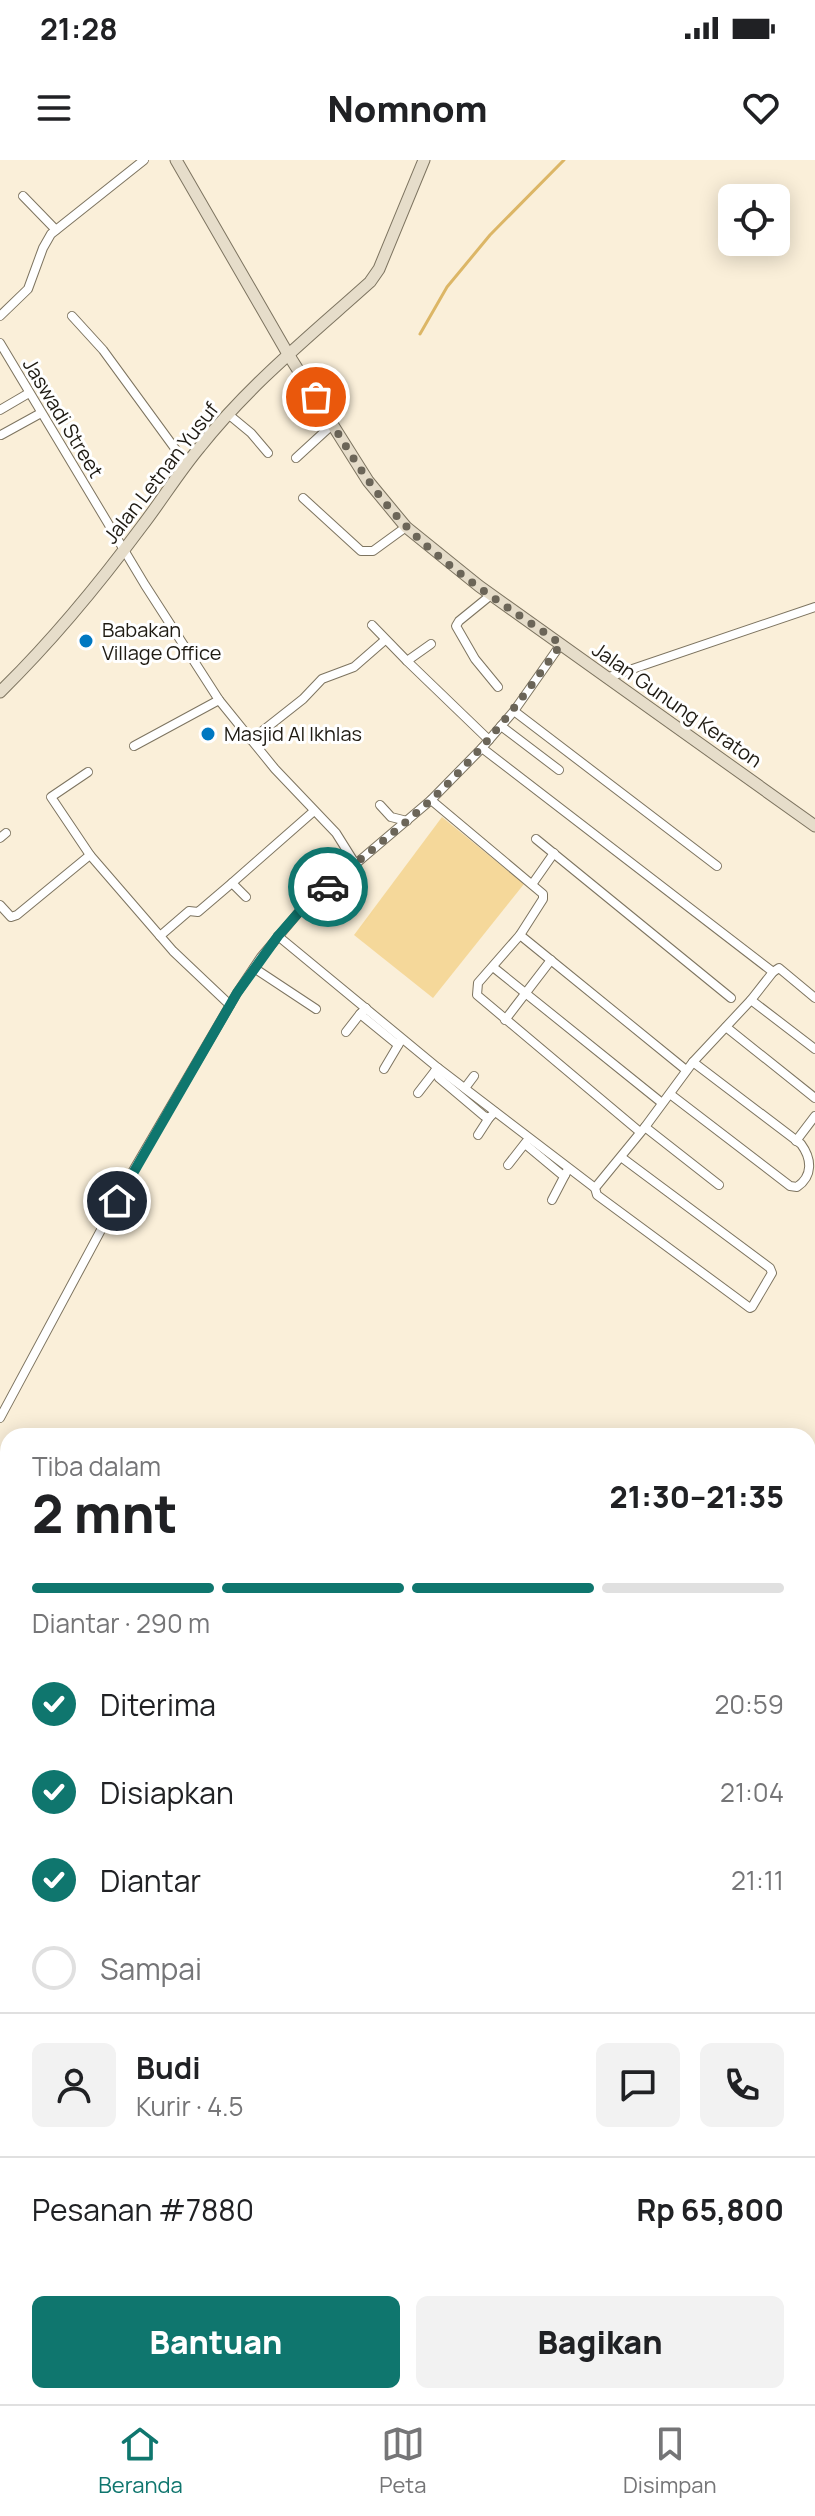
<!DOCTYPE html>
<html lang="id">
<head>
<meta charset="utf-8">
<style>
	body { margin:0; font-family:Manrope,sans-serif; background:#f2f2f2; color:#202124; height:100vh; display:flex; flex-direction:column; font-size:30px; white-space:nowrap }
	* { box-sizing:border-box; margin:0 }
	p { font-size:26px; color:#757577 }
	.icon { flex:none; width:44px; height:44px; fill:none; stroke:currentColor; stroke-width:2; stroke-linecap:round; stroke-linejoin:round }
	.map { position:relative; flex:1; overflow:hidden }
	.drawer { position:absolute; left:0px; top:1268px; width:816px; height:976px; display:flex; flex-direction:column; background:#fff; border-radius:24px 24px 0 0; box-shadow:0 4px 20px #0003 }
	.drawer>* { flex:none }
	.tools { position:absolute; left:718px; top:24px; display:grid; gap:16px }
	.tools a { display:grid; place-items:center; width:72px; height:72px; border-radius:12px; background:#fff; box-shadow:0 4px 20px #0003; font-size:40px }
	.pin { position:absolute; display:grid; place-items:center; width:68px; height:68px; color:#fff; margin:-34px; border:4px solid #fff; border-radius:50%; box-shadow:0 2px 8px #0007 }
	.courier { position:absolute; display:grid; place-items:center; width:80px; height:80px; margin:-40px; border:6px solid #0f766e; border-radius:50%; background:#fff; color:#222; box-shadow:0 2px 10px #0007 }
	.headline em { font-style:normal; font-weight:800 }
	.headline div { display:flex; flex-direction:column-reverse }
	.headline { display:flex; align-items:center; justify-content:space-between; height:136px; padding:0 32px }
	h1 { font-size:52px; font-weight:800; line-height:60px }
	.bar { display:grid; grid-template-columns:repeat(4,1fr); gap:12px 8px; align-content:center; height:96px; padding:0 32px }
	.bar i { height:10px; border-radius:6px; background:#e0e0e0 }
	.bar .current { background:#0f766e }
	.bar p { grid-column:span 4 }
	.line { display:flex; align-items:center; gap:20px; padding:0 32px; border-top:2px solid #e0e0e0 }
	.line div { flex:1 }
	.round { display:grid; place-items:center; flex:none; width:84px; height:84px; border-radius:12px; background:#f2f2f2 }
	ol { padding:0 32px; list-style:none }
	li { display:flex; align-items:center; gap:24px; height:88px }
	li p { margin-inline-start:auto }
	li .icon { padding:8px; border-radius:50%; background:#0f766e; color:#fff; stroke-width:4 }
	li:last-child { color:#757577 }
	li i { width:44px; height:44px; border:4px solid #e0e0e0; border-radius:50% }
	.cta { display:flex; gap:16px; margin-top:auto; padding:16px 32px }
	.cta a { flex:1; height:92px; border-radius:12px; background:#0f766e; color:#fff; font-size:32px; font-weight:800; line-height:92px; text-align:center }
	.cta a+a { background:#f2f2f2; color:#202124 }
	.status { display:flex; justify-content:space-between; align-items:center; height:56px; padding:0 40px; background:#fff; direction:ltr }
	.status svg { height:22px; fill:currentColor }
	header { display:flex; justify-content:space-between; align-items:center; height:104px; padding:0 32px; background:#fff; font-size:36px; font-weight:800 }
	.dock { display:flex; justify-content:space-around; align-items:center; height:112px; border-top:2px solid #e0e0e0; background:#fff; font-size:22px; color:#757577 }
	.dock a { display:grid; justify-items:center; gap:4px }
	.dock .current { color:#0f766e }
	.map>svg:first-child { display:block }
</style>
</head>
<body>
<div class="status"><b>21:28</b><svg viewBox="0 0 49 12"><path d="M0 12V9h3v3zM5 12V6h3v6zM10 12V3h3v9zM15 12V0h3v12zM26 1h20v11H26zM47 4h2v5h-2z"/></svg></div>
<header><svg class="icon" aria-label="menu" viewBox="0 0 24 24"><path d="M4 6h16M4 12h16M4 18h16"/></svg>Nomnom<svg class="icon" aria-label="heart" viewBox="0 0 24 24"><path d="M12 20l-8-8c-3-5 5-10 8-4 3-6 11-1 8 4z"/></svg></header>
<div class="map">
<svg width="815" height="2244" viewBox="0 0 815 2244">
	<rect width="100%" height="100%" fill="#faefd9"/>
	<!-- green -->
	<polygon fill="#f5d89a" points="442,657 524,724 433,838 354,775"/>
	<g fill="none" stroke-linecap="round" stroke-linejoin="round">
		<!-- stream -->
		<polyline stroke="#dcb666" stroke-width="3" points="420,174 447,127 490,75 564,0"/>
		<!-- street casing -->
		<g stroke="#7d7460" stroke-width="10">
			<g id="street">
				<polyline points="23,36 56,70"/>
				<polyline points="0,156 28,129 43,88 51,74 144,0"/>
				<polyline points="72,156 103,190 187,305"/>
				<polyline points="0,183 145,425 219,540 275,609 336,673 356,705"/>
				<polyline points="0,250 29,233"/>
				<polyline points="228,254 251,273 268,293"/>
				<polyline points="1,275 41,253"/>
				<polyline points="296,298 333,264"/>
				<polyline points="303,338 361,391 373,391 406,367"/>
				<polyline points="491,435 459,461 456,466 475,499 498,527"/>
				<polyline points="372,465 407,501"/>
				<polyline points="431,484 407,501 489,580"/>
				<polyline points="606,518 815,447"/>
				<polyline points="514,551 717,706"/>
				<polyline points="501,566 559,610"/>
				<polyline points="251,580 303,539 322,519 354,507 385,480"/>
				<polyline points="134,586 219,540"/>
				<polyline points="482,588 773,812 751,840 693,902 645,967 595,1028 597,1035 750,1148 752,1147 772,1113 770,1108 621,997"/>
				<polyline points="88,612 51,637 90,695"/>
				<polyline points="431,640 543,734 543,739 520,775 478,823 477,835 640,972"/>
				<polyline points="380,645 391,657 407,661"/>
				<polyline points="0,678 6,673"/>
				<polyline points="536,679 731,838"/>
				<polyline points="232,723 314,651"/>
				<polyline points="533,723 554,693"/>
				<polyline points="0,745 11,757 17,755 90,695 173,791 230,845"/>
				<polyline points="520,775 686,910"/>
				<polyline points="160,776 189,751 198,752 232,723 246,737"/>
				<polyline points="278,776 438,908 595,1028"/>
				<polyline points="493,807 662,943"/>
				<polyline points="254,808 316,849"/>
				<polyline points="773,812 779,808 815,838"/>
				<polyline points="751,840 815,889"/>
				<polyline points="366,848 360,854 398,885"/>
				<polyline points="505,860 551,800"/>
				<polyline points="726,867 815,938"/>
				<polyline points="346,872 360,854"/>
				<polyline points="438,908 435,911 439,918 484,956 489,958 495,952"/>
				<polyline points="384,909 400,882"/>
				<polyline points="465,928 474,916"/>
				<polyline points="418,933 435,911"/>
				<path d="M670 934 790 1026 797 1027C813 1016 812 999 801 984L693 902"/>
				<polyline points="645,967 719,1025"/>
				<polyline points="478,975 489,958"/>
				<polyline points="796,981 815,956"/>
				<polyline points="525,984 561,1014 565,1015 568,1009"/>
				<polyline points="508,1005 526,982"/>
				<polyline points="552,1040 565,1015"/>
				<polyline points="0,1258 130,1016 237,833 261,797 299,752 431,640 482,588 514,551 561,484"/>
				<polyline points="0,1575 8,1584"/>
				<polyline points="0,1596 8,1586"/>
				<polyline points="808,1750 815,1742"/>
				<polyline points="0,1837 8,1845"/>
				<polyline points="808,1914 815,1921"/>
				<polyline points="0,1974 6,1982"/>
				<polyline points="0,2017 8,2012"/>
				<polyline points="0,2049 7,2058"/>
				<polyline points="0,2195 8,2203"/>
				<polyline points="41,2236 49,2244"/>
				<polyline points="379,2236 386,2244"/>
				<polyline points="248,2244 258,2236"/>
				<polyline points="331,2244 340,2236"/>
			</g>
		</g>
		<!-- secondary casing -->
		<g stroke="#7d7460" stroke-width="13">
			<g id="secondary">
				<polyline points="176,0 288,194 368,321 406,367 479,426 815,666"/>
				<path d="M0 532C52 481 99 424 142 366 162 340 179 312 200 287 249 225 311 175 370 122L379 109 424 0"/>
			</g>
		</g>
		<!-- street -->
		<use href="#street" stroke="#fff" stroke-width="8"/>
		<!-- secondary -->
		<use href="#secondary" stroke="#e6ddca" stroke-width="11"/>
	</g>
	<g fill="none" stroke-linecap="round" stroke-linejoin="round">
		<!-- done -->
		<path stroke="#6b6558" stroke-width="8" stroke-dasharray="0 14.4" d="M316 237C343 281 368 327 404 364 449 411 508 447 561 484 522 540 481 593 431 640 398 670 362 697 328 727"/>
		<!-- route -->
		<polyline stroke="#0f766e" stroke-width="10" points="117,1041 237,833 278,776 299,752 328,727"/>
	</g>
	<!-- markers -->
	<g fill="#0078c1" stroke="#fff" stroke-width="3">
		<circle cx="86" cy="481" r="8"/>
		<circle cx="208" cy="574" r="8"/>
	</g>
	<g text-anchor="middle" stroke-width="6" stroke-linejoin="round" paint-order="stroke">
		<!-- street labels -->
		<g font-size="20" fill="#1e1a12" stroke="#fff">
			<text transform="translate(63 258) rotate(59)" y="7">Jaswadi Street</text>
			<text transform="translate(161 313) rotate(-52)" y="7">Jalan Letnan Yusuf</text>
			<text transform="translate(677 545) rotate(35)" y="7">Jalan Gunung Keraton</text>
		</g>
		<!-- poi labels -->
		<g font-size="20" fill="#1e1a12" stroke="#fff" text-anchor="start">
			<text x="102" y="477">Babakan<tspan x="102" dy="23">Village Office</tspan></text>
			<text x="224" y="581">Masjid Al Ikhlas</text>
		</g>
	</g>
</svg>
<div class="tools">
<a><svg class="icon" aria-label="locate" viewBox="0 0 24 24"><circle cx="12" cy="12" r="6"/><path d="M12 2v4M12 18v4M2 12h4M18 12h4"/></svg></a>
</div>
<div class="pin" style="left:316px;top:237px;background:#ea580c"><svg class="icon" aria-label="bag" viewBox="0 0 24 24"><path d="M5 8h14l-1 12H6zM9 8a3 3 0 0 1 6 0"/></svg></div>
<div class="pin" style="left:117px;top:1041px;background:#1f2937"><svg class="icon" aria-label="home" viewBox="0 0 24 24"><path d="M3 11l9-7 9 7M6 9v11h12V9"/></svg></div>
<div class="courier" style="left:328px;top:727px"><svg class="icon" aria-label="car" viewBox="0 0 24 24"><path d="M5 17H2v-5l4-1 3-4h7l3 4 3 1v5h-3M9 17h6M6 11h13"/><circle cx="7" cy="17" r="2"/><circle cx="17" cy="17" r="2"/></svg></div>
<section class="drawer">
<div class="headline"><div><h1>2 mnt</h1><p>Tiba dalam</p></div><em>21:30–21:35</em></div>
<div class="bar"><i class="current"></i><i class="current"></i><i class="current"></i><i></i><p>Diantar · 290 m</p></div>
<ol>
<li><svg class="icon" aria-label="check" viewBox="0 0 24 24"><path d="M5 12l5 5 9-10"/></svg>Diterima<p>20:59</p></li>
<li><svg class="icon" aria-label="check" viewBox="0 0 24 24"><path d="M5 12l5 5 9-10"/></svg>Disiapkan<p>21:04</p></li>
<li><svg class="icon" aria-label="check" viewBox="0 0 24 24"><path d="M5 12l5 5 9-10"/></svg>Diantar<p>21:11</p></li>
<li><i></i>Sampai</li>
</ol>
<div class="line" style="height:144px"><a class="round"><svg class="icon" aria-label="person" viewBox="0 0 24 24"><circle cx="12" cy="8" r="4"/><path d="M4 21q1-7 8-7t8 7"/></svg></a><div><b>Budi</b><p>Kurir · 4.5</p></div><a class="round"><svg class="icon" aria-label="chat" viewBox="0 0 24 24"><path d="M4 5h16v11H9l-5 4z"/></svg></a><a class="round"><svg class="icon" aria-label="phone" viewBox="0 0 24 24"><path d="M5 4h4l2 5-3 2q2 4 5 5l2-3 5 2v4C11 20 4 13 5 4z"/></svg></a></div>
<div class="line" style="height:104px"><div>Pesanan #7880</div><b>Rp 65,800</b></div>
<div class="cta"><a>Bantuan</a><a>Bagikan</a></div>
</section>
</div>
<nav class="dock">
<a class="current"><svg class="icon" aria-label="home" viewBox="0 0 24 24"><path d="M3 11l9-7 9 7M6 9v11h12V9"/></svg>Beranda</a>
<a><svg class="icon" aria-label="map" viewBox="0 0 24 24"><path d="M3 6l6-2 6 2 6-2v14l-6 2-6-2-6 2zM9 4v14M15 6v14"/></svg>Peta</a>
<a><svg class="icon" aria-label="saved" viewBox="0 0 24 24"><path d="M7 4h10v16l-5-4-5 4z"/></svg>Disimpan</a>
</nav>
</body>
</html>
